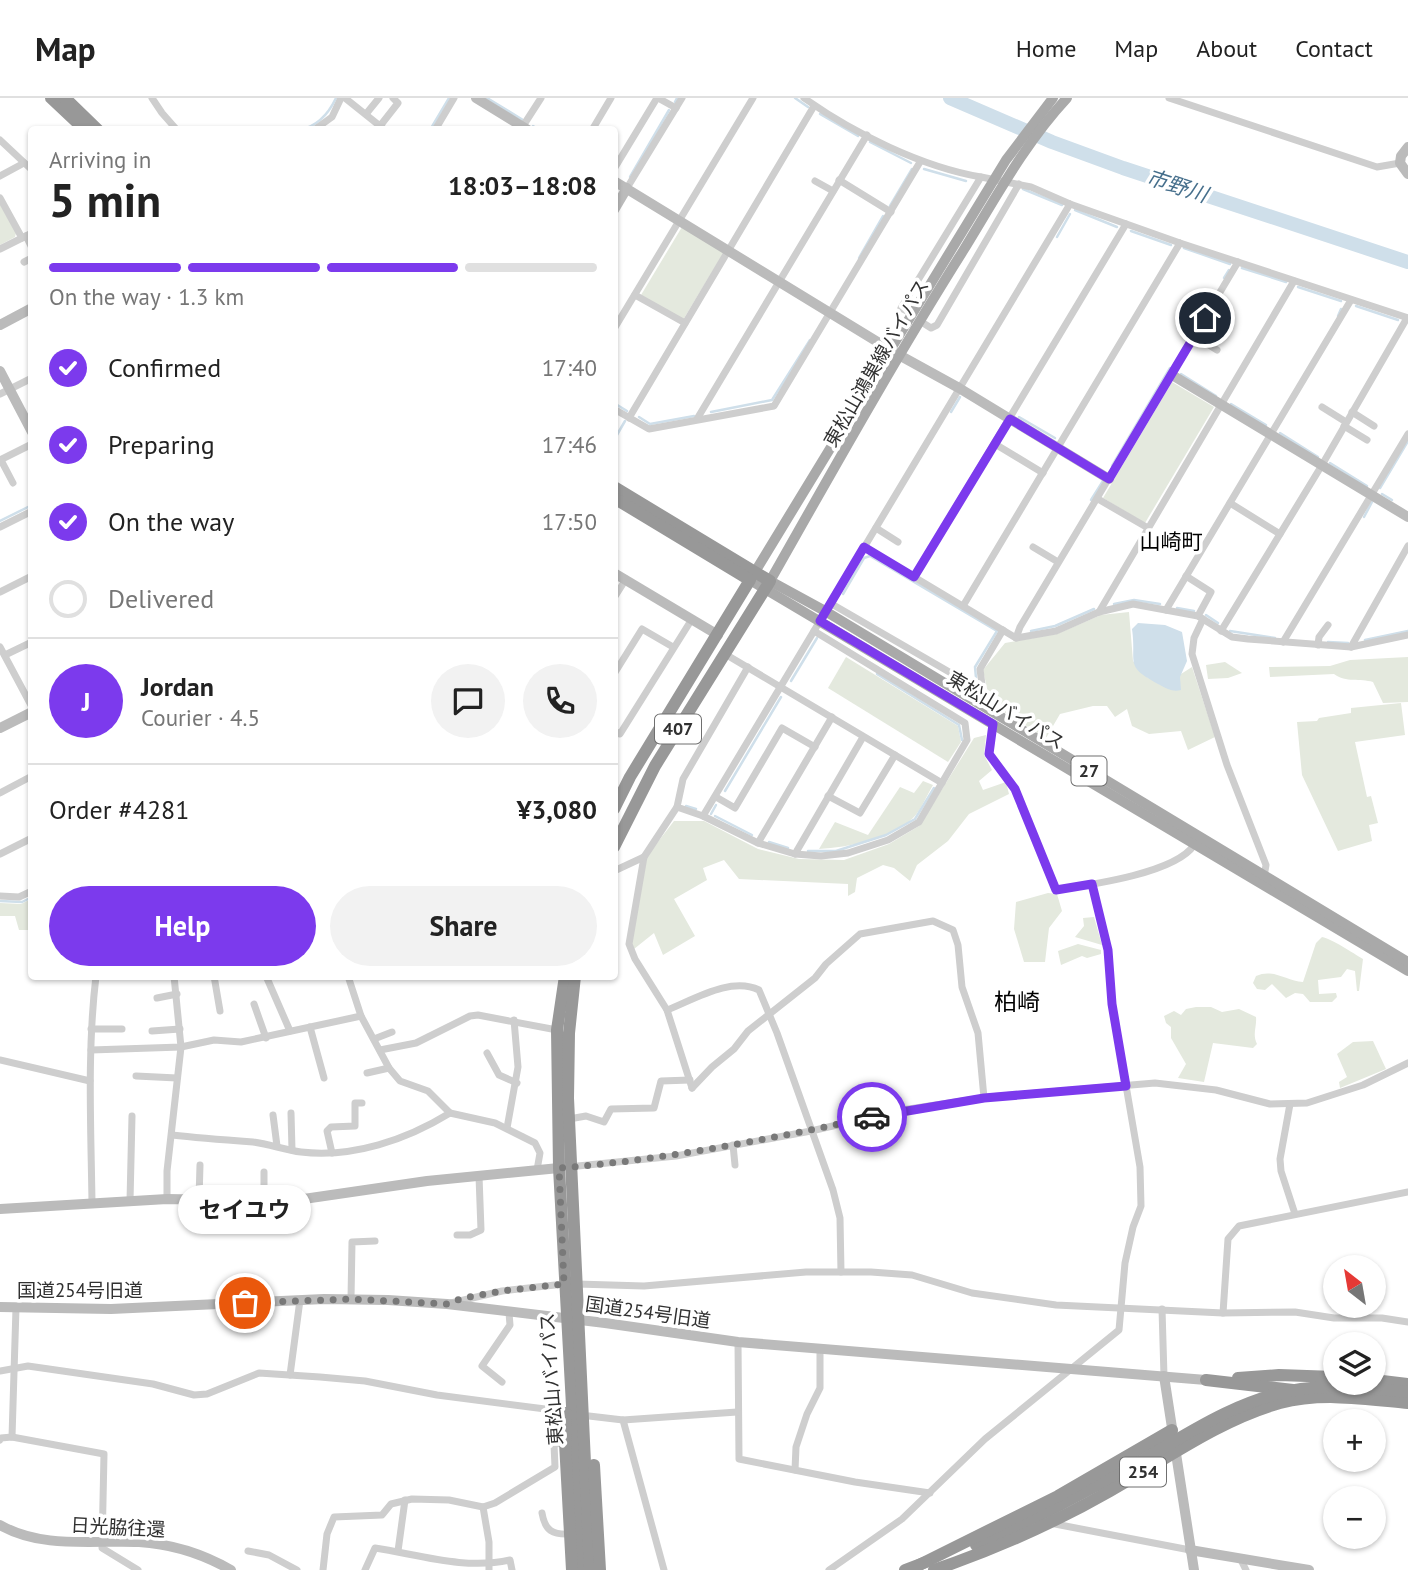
<!DOCTYPE html>
<html lang="en">
<head>
<meta charset="utf-8">
<style>
	body { margin:0; font-family:"PT Sans","Noto Sans JP",sans-serif; background:#f2f2f2; color:#222; height:100vh; display:flex; flex-direction:column; font-size:26px; white-space:nowrap }
	* { box-sizing:border-box; margin:0 }
	p { font-size:23px; color:#767676 }
	.icon { flex:none; width:38px; height:38px; fill:none; stroke:currentColor; stroke-width:2; stroke-linecap:round; stroke-linejoin:round }
	.map { position:relative; flex:1; overflow:hidden }
	.panel { position:absolute; left:28px; top:28px; width:590px; height:854px; display:flex; flex-direction:column; background:#fff; border-radius:7px; box-shadow:0 2px 5px #0004 }
	.panel>* { flex:none }
	.needle { width:46px; rotate:329deg }
	.tools { position:absolute; left:1323px; top:1157px; display:grid; gap:14px }
	.tools a { display:grid; place-items:center; width:63px; height:63px; border-radius:50%; background:#fff; box-shadow:0 2px 5px #0004; font-size:35px }
	.pin { position:absolute; display:grid; place-items:center; width:60px; height:60px; color:#fff; margin:-30px; border:4px solid #fff; border-radius:50%; box-shadow:0 2px 7px #0007 }
	.courier { position:absolute; display:grid; place-items:center; width:70px; height:70px; margin:-35px; border:5px solid #7c3aed; border-radius:50%; background:#fff; color:#222; box-shadow:0 2px 9px #0007 }
	.bubble { position:absolute; height:49px; border-radius:24px; background:#fff; box-shadow:0 2px 5px #0004; font-size:23px; font-weight:700; line-height:49px; text-align:center }
	.summary em { font-style:normal; font-weight:700 }
	.summary div { display:flex; flex-direction:column-reverse }
	.summary { display:flex; align-items:center; justify-content:space-between; height:119px; padding:0 21px }
	h1 { font-size:46px; font-weight:700; line-height:52px }
	.bar { display:grid; grid-template-columns:repeat(4,1fr); gap:10px 7px; align-content:center; height:84px; padding:0 21px }
	.bar i { height:9px; border-radius:5px; background:#e0e0e0 }
	.bar .on { background:#7c3aed }
	.bar p { grid-column:span 4 }
	.line { display:flex; align-items:center; gap:18px; padding:0 21px; border-top:2px solid #e0e0e0 }
	.line div { flex:1 }
	.round { display:grid; place-items:center; flex:none; width:74px; height:74px; border-radius:37px; background:#f2f2f2 }
	ol { padding:0 21px; list-style:none }
	li { display:flex; align-items:center; gap:21px; height:77px }
	li p { margin-inline-start:auto }
	li .icon { padding:7px; border-radius:50%; background:#7c3aed; color:#fff; stroke-width:4 }
	li:last-child { color:#767676 }
	li i { width:38px; height:38px; border:4px solid #e0e0e0; border-radius:50% }
	.action { display:flex; gap:14px; margin-top:auto; padding:14px 21px }
	.action a { flex:1; height:80px; border-radius:42px; background:#7c3aed; color:#fff; font-size:28px; font-weight:700; line-height:80px; text-align:center }
	.action a+a { background:#f2f2f2; color:#222 }
	header { display:flex; align-items:center; gap:42px; box-sizing:border-box; height:98px; padding:0 35px; background:#fff; border-bottom:2px solid #e0e0e0 }
	header strong { font-size:33px }
	nav { display:flex; gap:38px; margin-inline-start:auto; font-size:24px }
	.map>svg:first-child { display:block }
</style>
</head>
<body>
<header>
<strong>Map</strong>
<nav><a>Home</a><a>Map</a><a>About</a><a>Contact</a></nav>
</header>
<div class="map">
<svg width="1408" height="1472" viewBox="0 0 1408 1472">
	<rect width="100%" height="100%" fill="#fff"/>
	<!-- green -->
	<g fill="#e4e9de">
		<polygon points="0,106 16,135 15,139 0,147"/>
		<polygon points="682,129 724,154 683,222 641,197"/>
		<polygon points="1172,284 1214,309 1145,425 1103,400"/>
		<polygon points="1129,514 1133,563 1148,580 1170,583 1192,569 1215,639 1188,652 1181,633 1149,636 1132,628 1127,611 1115,619 1107,608 1093,608 1060,616 1046,640 983,601 988,595 983,572 1005,545 1057,536 1101,517"/>
		<polygon points="846,559 958,628 961,644 948,664 828,590"/>
		<path d="M1408 559V604L1383 605 1373 584C1360 580 1346 585 1334 576L1270 579 1269 569 1330 568 1350 562Z"/>
		<polygon points="1225,564 1242,575 1228,580 1208,581 1206,567"/>
		<polygon points="1401,605 1405,637 1355,644 1367,699 1371,698 1378,725 1369,727 1372,743 1338,753 1302,677 1297,624 1317,623 1319,620 1351,615 1351,610"/>
		<polygon points="986,637 984,657 992,672 979,683 983,692 1006,684 1009,696 969,716 948,743 917,767 910,783 894,770 883,767 857,780 855,794 848,798 848,786 739,781 724,762 703,770 707,782 674,801 695,838 663,857 654,835 634,851 631,845 647,758 674,723 704,723 758,751 799,761 844,762 889,746 919,728 974,640"/>
		<path d="M923 683 933 687C927 697 921 712 913 720 889 742 849 749 819 751L835 724 868 737 900 689 914 695Z"/>
		<polygon points="1048,795 1057,796 1062,813 1049,830 1045,864 1024,864 1014,831 1016,804"/>
		<polygon points="31,801 31,832 19,832 15,818 0,818 0,805 21,806"/>
		<polygon points="1094,819 1102,847 1075,839 1084,828 1083,820"/>
		<path d="M1322 839C1332 841 1353 855 1363 861L1359 893H1357L1355 873 1347 871 1341 879 1318 882 1319 896 1336 895 1337 899 1332 904H1310L1303 896 1295 895 1286 900 1272 886 1265 892 1257 891 1253 885 1256 878C1273 870 1286 883 1303 884L1316 845Z"/>
		<polygon points="1078,846 1101,852 1101,856 1087,860 1082,858 1061,867 1058,853"/>
		<path d="M1196 909H1211L1222 914 1239 911 1256 919C1257 929 1252 936 1257 946L1253 950 1213 945 1204 984 1178 980 1186 966 1171 940V929L1166 925 1164 918 1174 913 1181 917 1186 911Z"/>
		<polygon points="1373,943 1386,971 1340,990 1339,984 1347,979 1337,956 1353,944"/>
	</g>
	<!-- water -->
	<path fill="#cfdfea" d="M1138 525 1165 527 1182 534 1187 563 1180 579 1181 592C1173 594 1167 591 1160 587 1123 567 1137 567 1132 531Z"/>
	<g fill="none" stroke-linecap="round" stroke-linejoin="round">
		<!-- stream -->
		<g stroke="#cfdfea" stroke-width="2.5">
			<polyline points="487,0 523,22"/>
			<polyline points="795,0 808,9"/>
			<polyline points="955,2 955,0"/>
			<polyline points="675,4 677,0"/>
			<polyline points="820,16 858,38"/>
			<polyline points="533,28 539,32"/>
			<path d="M300 32C318 28 329 15 336 0"/>
			<polyline points="430,32 449,0"/>
			<polyline points="870,44 911,65"/>
			<polyline points="924,71 966,83"/>
			<polyline points="630,79 669,12"/>
			<polyline points="1023,91 1062,107"/>
			<polyline points="890,108 912,71"/>
			<polyline points="1075,112 1117,129"/>
			<polyline points="1131,133 1171,147"/>
			<polyline points="1057,139 1070,116"/>
			<polyline points="1184,150 1230,166"/>
			<polyline points="859,160 883,118"/>
			<polyline points="1242,170 1286,184"/>
			<polyline points="1224,180 1229,172"/>
			<polyline points="1298,189 1341,203"/>
			<polyline points="1356,208 1398,222"/>
			<polyline points="1338,218 1341,211"/>
			<polyline points="1181,276 1216,298"/>
			<polyline points="614,305 627,313"/>
			<polyline points="1231,306 1266,327"/>
			<polyline points="711,314 772,302 810,242"/>
			<polyline points="951,314 960,299"/>
			<polyline points="639,319 650,326 694,318"/>
			<polyline points="1019,319 1055,340"/>
			<polyline points="1280,335 1318,359"/>
			<polyline points="614,342 625,323"/>
			<polyline points="1330,365 1367,388"/>
			<polyline points="1112,368 1170,270"/>
			<polyline points="1380,390 1408,343"/>
			<polyline points="1382,396 1392,402"/>
			<polyline points="1091,402 1103,383"/>
			<polyline points="1364,419 1372,404"/>
			<polyline points="0,423 32,407"/>
			<polyline points="843,496 864,460 870,458 997,533 975,569 976,580"/>
			<polyline points="1114,506 1134,502 1160,506"/>
			<polyline points="1177,510 1194,513"/>
			<polyline points="1206,517 1218,525"/>
			<polyline points="1031,533 1055,528 1094,511"/>
			<polyline points="1230,533 1275,540"/>
			<polyline points="1365,542 1408,533"/>
			<polyline points="1328,544 1348,545"/>
			<polyline points="877,576 959,627 962,642"/>
			<polyline points="791,583 817,540"/>
			<polyline points="725,693 781,599"/>
			<polyline points="686,708 696,711"/>
			<polyline points="711,716 716,707"/>
			<polyline points="715,718 752,737"/>
			<polyline points="769,744 788,750"/>
			<polyline points="808,753 836,753 886,737 915,721 934,690"/>
			<polyline points="0,803 22,804 32,799"/>
		</g>
		<!-- river -->
		<polyline stroke="#cfdfea" stroke-width="14" points="950,0 1052,44 1123,70 1408,164"/>
		<!-- street -->
		<g stroke="#cecece" stroke-width="7">
			<polyline points="152,0 162,15 177,32"/>
			<polyline points="345,0 385,32"/>
			<polyline points="658,0 676,10"/>
			<path d="M804 0C853 35 922 69 981 79L901 210 911 215"/>
			<polyline points="1169,0 1377,69 1400,65"/>
			<polyline points="366,16 379,0"/>
			<polyline points="380,28 398,5 393,0"/>
			<polyline points="523,28 541,0"/>
			<polyline points="314,32 332,19 341,0"/>
			<polyline points="435,32 454,0"/>
			<polyline points="592,32 611,0"/>
			<polyline points="0,42 32,72"/>
			<polyline points="614,71 657,0"/>
			<polyline points="0,78 24,65"/>
			<polyline points="981,79 1031,89 1070,106 1180,145 1408,220"/>
			<polyline points="839,82 891,114"/>
			<polyline points="815,83 833,93"/>
			<polyline points="627,90 682,0"/>
			<polyline points="0,100 22,140"/>
			<polyline points="26,138 32,150"/>
			<polyline points="0,151 32,135"/>
			<polyline points="24,164 32,160"/>
			<polyline points="635,197 685,225"/>
			<polyline points="920,223 931,230 937,227 1019,86"/>
			<polyline points="614,231 753,0"/>
			<polyline points="1195,238 1217,252"/>
			<polyline points="0,296 32,280"/>
			<polyline points="1322,309 1346,324"/>
			<polyline points="614,311 649,331 774,308 920,64"/>
			<polyline points="1352,314 1374,328"/>
			<polyline points="629,320 814,8"/>
			<polyline points="697,321 867,37"/>
			<polyline points="1344,328 1367,342"/>
			<polyline points="995,346 1043,375"/>
			<polyline points="0,362 32,346"/>
			<polyline points="1,362 13,385"/>
			<polyline points="1098,401 1148,430"/>
			<polyline points="1230,405 1280,436"/>
			<polyline points="0,429 32,413"/>
			<polyline points="876,430 898,444"/>
			<polyline points="864,449 1016,540 1056,533 1099,514 1133,506 1198,518 1232,539 1248,541 1351,549 1408,537"/>
			<polyline points="1033,449 1058,464"/>
			<polyline points="1186,478 1211,494 1198,518"/>
			<polyline points="914,479 1126,126"/>
			<polyline points="0,494 32,478"/>
			<polyline points="614,500 626,481"/>
			<polyline points="830,505 970,586 982,588"/>
			<polyline points="963,508 1180,145"/>
			<polyline points="1166,512 1351,202"/>
			<polyline points="1099,514 1294,183"/>
			<polyline points="1203,521 1194,540 1192,556 1227,667 1266,767 1264,779"/>
			<polyline points="1221,533 1322,367 1407,220"/>
			<polyline points="1016,540 1020,529 1238,164"/>
			<polyline points="1283,544 1408,336"/>
			<polyline points="1318,547 1319,539 1328,527"/>
			<polyline points="0,549 32,609"/>
			<polyline points="1351,549 1408,448"/>
			<polyline points="725,556 942,685"/>
			<polyline points="5,557 32,544"/>
			<polyline points="748,569 683,681 677,709 703,718 758,745 795,756 821,758 848,755 888,742 919,724 967,642 965,625 814,533"/>
			<polyline points="614,576 642,531 673,549"/>
			<polyline points="983,595 980,571 1003,532"/>
			<path d="M993 626 989 656 1015 691 1056 792C1090 787 1176 775 1194 747"/>
			<polyline points="614,633 620,636 692,521"/>
			<polyline points="0,695 32,678"/>
			<polyline points="828,698 860,715 895,657"/>
			<polyline points="716,699 735,710 782,630 815,649"/>
			<polyline points="703,718 1070,106"/>
			<polyline points="758,745 832,619"/>
			<polyline points="0,756 32,740"/>
			<polyline points="795,756 863,639"/>
			<polyline points="644,759 629,846 635,861 667,912 692,990"/>
			<polyline points="614,773 644,759 677,709"/>
			<polyline points="0,798 19,799 32,793"/>
			<polyline points="214,878 220,913"/>
			<polyline points="266,878 290,933"/>
			<polyline points="348,878 361,918 389,970 400,983 428,993 450,1015 495,1025 535,1045 540,1055 537,1072"/>
			<polyline points="157,900 177,896"/>
			<polyline points="254,906 266,940"/>
			<path d="M667 912C693 902 731 878 759 892L777 935 833 1092 840 1120 841 1174"/>
			<polyline points="310,929 324,980"/>
			<polyline points="91,931 122,931"/>
			<polyline points="152,933 180,931"/>
			<polyline points="374,941 392,934"/>
			<polyline points="91,952 181,949 214,942 241,944 361,918"/>
			<polyline points="380,952 416,945 470,918 478,917 557,932"/>
			<polyline points="487,955 499,977 517,985"/>
			<polyline points="0,962 90,983"/>
			<polyline points="367,975 389,970"/>
			<polyline points="136,978 177,980"/>
			<polyline points="692,990 712,969 734,951 748,933 815,880 826,866 860,836 933,823 953,832 958,847 962,889 978,935 984,1000"/>
			<polyline points="1290,1006 1280,1061 1281,1073 1295,1116"/>
			<polyline points="291,1015 292,1052"/>
			<polyline points="273,1017 277,1048"/>
			<polyline points="569,1021 586,1018 604,1024 611,1011 654,1010 661,983 690,982"/>
			<polyline points="507,1030 518,969 514,922"/>
			<path d="M172 1037C199 1040 226 1042 253 1044 269 1046 285 1052 301 1054 353 1060 406 1042 450 1015"/>
			<polyline points="733,1047 735,1067"/>
			<polyline points="332,1055 327,1033 331,1029 355,1028 355,1005 362,1005"/>
			<polyline points="568,1069 676,1058 811,1033 902,1012 989,999 1155,985 1216,992 1270,1006 1307,1005 1363,987 1408,965"/>
			<polyline points="264,1074 264,1102"/>
			<polyline points="167,1101 167,1073 181,949 174,878"/>
			<polyline points="199,1101 200,1067"/>
			<polyline points="130,1103 132,1018"/>
			<path d="M92 1105C91 1030 87 953 96 878"/>
			<polyline points="457,1137 470,1137 481,1132 479,1078"/>
			<polyline points="577,1186 644,1188 806,1174 871,1174 912,1177 972,1195 1056,1207 1223,1215 1295,1214 1334,1220 1382,1220 1408,1224"/>
			<polyline points="351,1201 352,1144 375,1143"/>
			<polyline points="451,1205 502,1193 564,1186"/>
			<polyline points="1162,1211 1164,1278"/>
			<polyline points="1223,1215 1228,1141 1239,1128 1408,1094"/>
			<polyline points="738,1244 739,1361 855,1384 930,1395"/>
			<polyline points="0,1273 28,1268 153,1286 194,1297 207,1296 259,1275 320,1279 365,1283 437,1297 553,1312 554,1346 565,1345"/>
			<polyline points="290,1277 300,1202"/>
			<polyline points="502,1284 482,1268 510,1227 509,1215"/>
			<polyline points="589,1318 623,1322 737,1314"/>
			<polyline points="623,1322 664,1472"/>
			<polyline points="12,1339 16,1210"/>
			<polyline points="0,1342 1,1340 12,1339 104,1356 102,1450 138,1472"/>
			<polyline points="795,1372 796,1349 807,1316 820,1290 820,1251"/>
			<polyline points="483,1409 489,1444 489,1472"/>
			<path d="M542 1415C545 1433 553 1437 570 1436"/>
			<polyline points="1050,1425 1190,1452"/>
			<polyline points="248,1453 269,1457 297,1472"/>
			<polyline points="398,1453 405,1402"/>
			<polyline points="1240,1460 1246,1472"/>
			<polyline points="323,1472 327,1436 334,1419 382,1417 391,1406 412,1401 449,1402 483,1409 495,1405 555,1369 554,1346"/>
			<path d="M365 1472 375 1450C420 1457 465 1472 510 1462L512 1472"/>
			<polyline points="829,1472 902,1421 985,1341 1119,1232 1125,1165 1133,1129 1141,1108 1140,1069 1112,906 1108,852 1092,786"/>
		</g>
		<!-- secondary -->
		<g stroke="#bbb" stroke-width="10">
			<polyline points="476,0 528,32"/>
			<polyline points="1408,49 1401,58 1400,65 1408,76"/>
			<polyline points="614,83 899,257 959,290 1109,381"/>
			<polyline points="614,112 627,90"/>
			<polyline points="0,227 32,210"/>
			<polyline points="0,273 32,334"/>
			<polyline points="1172,277 1408,419"/>
			<polyline points="614,475 718,537"/>
			<polyline points="0,630 32,614"/>
			<polyline points="0,1111 167,1101 290,1103 427,1083 559,1070"/>
			<polyline points="0,1209 111,1211 324,1201 388,1202 447,1206 605,1225 738,1244 1206,1282"/>
			<polyline points="1164,1278 1194,1472"/>
			<path d="M0 1427C42 1451 92 1442 139 1444 172 1446 203 1456 231 1472"/>
			<polyline points="1190,1452 1309,1472"/>
		</g>
		<!-- primary -->
		<g stroke="#a9a9a9" stroke-width="10">
			<polyline points="1053,0 1006,62 750,482 1408,873"/>
			<path d="M1067 0C1025 45 995 101 963 153 895 261 833 372 770 483L825 513 1408 864"/>
		</g>
		<!-- highway -->
		<g stroke="#989898" stroke-width="12">
			<polyline points="51,0 85,32"/>
			<polyline points="65,0 98,32"/>
			<polyline points="614,389 770,483 655,668 614,749"/>
			<polyline points="614,400 750,482 630,679 614,711"/>
			<polyline points="565,878 557,932 559,1070 581,1472"/>
			<polyline points="575,878 569,935 568,1000 590,1472"/>
			<polyline points="1238,1280 1279,1277 1335,1279"/>
			<polyline points="1206,1282 1293,1292"/>
			<polyline points="1374,1282 1408,1286"/>
			<polyline points="566,1315 565,1345 572,1472"/>
			<polyline points="594,1367 600,1472"/>
			<polyline points="976,1447 1050,1412 1126,1372"/>
			<polyline points="919,1467 1058,1398 1172,1332"/>
			<polyline points="905,1472 926,1464"/>
			<path d="M934 1472C995 1451 1054 1425 1110 1393 1163 1363 1221 1321 1280 1305 1321 1294 1366 1301 1408 1305"/>
		</g>
		<!-- highway-bridge -->
		<path stroke="#989898" stroke-width="12" d="M1126 1372C1181 1340 1237 1300 1301 1291 1336 1286 1372 1291 1408 1294"/>
	</g>
	<g fill="none" stroke-linecap="round" stroke-linejoin="round">
		<!-- done -->
		<path stroke="#797979" stroke-width="7" stroke-dasharray="0 12.6" d="M245 1205 351 1201 447 1206 463 1200 502 1193 564 1186 559 1070C665 1062 769 1041 872 1019"/>
		<!-- route -->
		<polyline stroke="#7c3aed" stroke-width="9" points="872,1019 984,1000 1126,988 1112,906 1108,852 1092,786 1056,792 1015,691 989,656 993,626 820,523 864,449 914,479 1010,321 1109,381 1205,220"/>
	</g>
	<g text-anchor="middle" stroke-width="7" stroke-linejoin="round" paint-order="stroke">
		<!-- shield labels -->
		<g fill="#fff" stroke="#6f6f6f" stroke-width="2">
			<rect x="655" y="616.5" width="46" height="29" rx="5"/>
			<rect x="1071.5" y="658.5" width="35" height="29" rx="5"/>
			<rect x="1120" y="1359.5" width="46" height="29" rx="5"/>
		</g>
		<g font-size="18" font-weight="bold" fill="#313131">
			<text x="678" y="637">407</text>
			<text x="1089" y="679">27</text>
			<text x="1143" y="1380">254</text>
		</g>
		<!-- street labels -->
		<g font-size="19" fill="#313131" stroke="#fff">
			<text transform="translate(876 265) rotate(-60)" y="7">東松山鴻巣線バイパス</text>
			<text transform="translate(1006 612) rotate(31)" y="7">東松山バイパス</text>
			<text x="80" y="1199">国道254号旧道</text>
			<text transform="translate(648 1214) rotate(8)" y="7">国道254号旧道</text>
			<text transform="translate(551 1281) rotate(-94)" y="7">東松山バイパス</text>
			<text transform="translate(118 1429) rotate(3)" y="7">日光脇往還</text>
		</g>
		<!-- water labels -->
		<g font-size="21" font-style="italic" fill="#466f8c" stroke="#fff">
			<text transform="translate(1177 88) rotate(18)" y="7">市野川</text>
		</g>
		<!-- neighbourhood labels -->
		<g font-size="21" fill="#000" stroke="#fff">
			<text x="1171" y="451">山崎町</text>
		</g>
		<!-- quarter labels -->
		<g font-size="23" fill="#000" stroke="#fff">
			<text x="1017" y="912">柏崎</text>
		</g>
	</g>
</svg>
<div class="tools">
<a><svg class="needle" viewBox="-14 -14 28 28"><path d="M0-13l5 13h-10z" fill="#e53935"/><path d="M0 13l5-13h-10z" fill="#767676"/></svg></a>
<a><svg class="icon" aria-label="layers" viewBox="0 0 24 24"><path d="M12 4l9 5-9 5-9-5zM3 14l9 5 9-5"/></svg></a>
<a>+</a>
<a>−</a>
</div>
<div class="pin" style="left:245px;top:1205px;background:#ea580c"><svg class="icon" aria-label="bag" viewBox="0 0 24 24"><path d="M5 8h14l-1 12H6zM9 8a3 3 0 0 1 6 0"/></svg></div>
<div class="pin" style="left:1205px;top:220px;background:#1f2937"><svg class="icon" aria-label="home" viewBox="0 0 24 24"><path d="M3 11l9-7 9 7M6 9v11h12V9"/></svg></div>
<div class="courier" style="left:872px;top:1019px"><svg class="icon" aria-label="car" viewBox="0 0 24 24"><path d="M5 17H2v-5l4-1 3-4h7l3 4 3 1v5h-3M9 17h6M6 11h13"/><circle cx="7" cy="17" r="2"/><circle cx="17" cy="17" r="2"/></svg></div>
<div class="bubble" style="left:178px;top:1087px;width:133px">セイユウ</div>
<section class="panel">
<div class="summary"><div><h1>5 min</h1><p>Arriving in</p></div><em>18:03–18:08</em></div>
<div class="bar"><i class="on"></i><i class="on"></i><i class="on"></i><i></i><p>On the way · 1.3 km</p></div>
<ol>
<li><svg class="icon" aria-label="check" viewBox="0 0 24 24"><path d="M5 12l5 5 9-10"/></svg>Confirmed<p>17:40</p></li>
<li><svg class="icon" aria-label="check" viewBox="0 0 24 24"><path d="M5 12l5 5 9-10"/></svg>Preparing<p>17:46</p></li>
<li><svg class="icon" aria-label="check" viewBox="0 0 24 24"><path d="M5 12l5 5 9-10"/></svg>On the way<p>17:50</p></li>
<li><i></i>Delivered</li>
</ol>
<div class="line" style="height:126px"><b class="round" style="background:#7c3aed;color:#fff">J</b><div><b>Jordan</b><p>Courier · 4.5</p></div><a class="round"><svg class="icon" aria-label="chat" viewBox="0 0 24 24"><path d="M4 5h16v11H9l-5 4z"/></svg></a><a class="round"><svg class="icon" aria-label="phone" viewBox="0 0 24 24"><path d="M5 4h4l2 5-3 2q2 4 5 5l2-3 5 2v4C11 20 4 13 5 4z"/></svg></a></div>
<div class="line" style="height:91px"><div>Order #4281</div><b>¥3,080</b></div>
<div class="action"><a>Help</a><a>Share</a></div>
</section>
</div>
</body>
</html>
